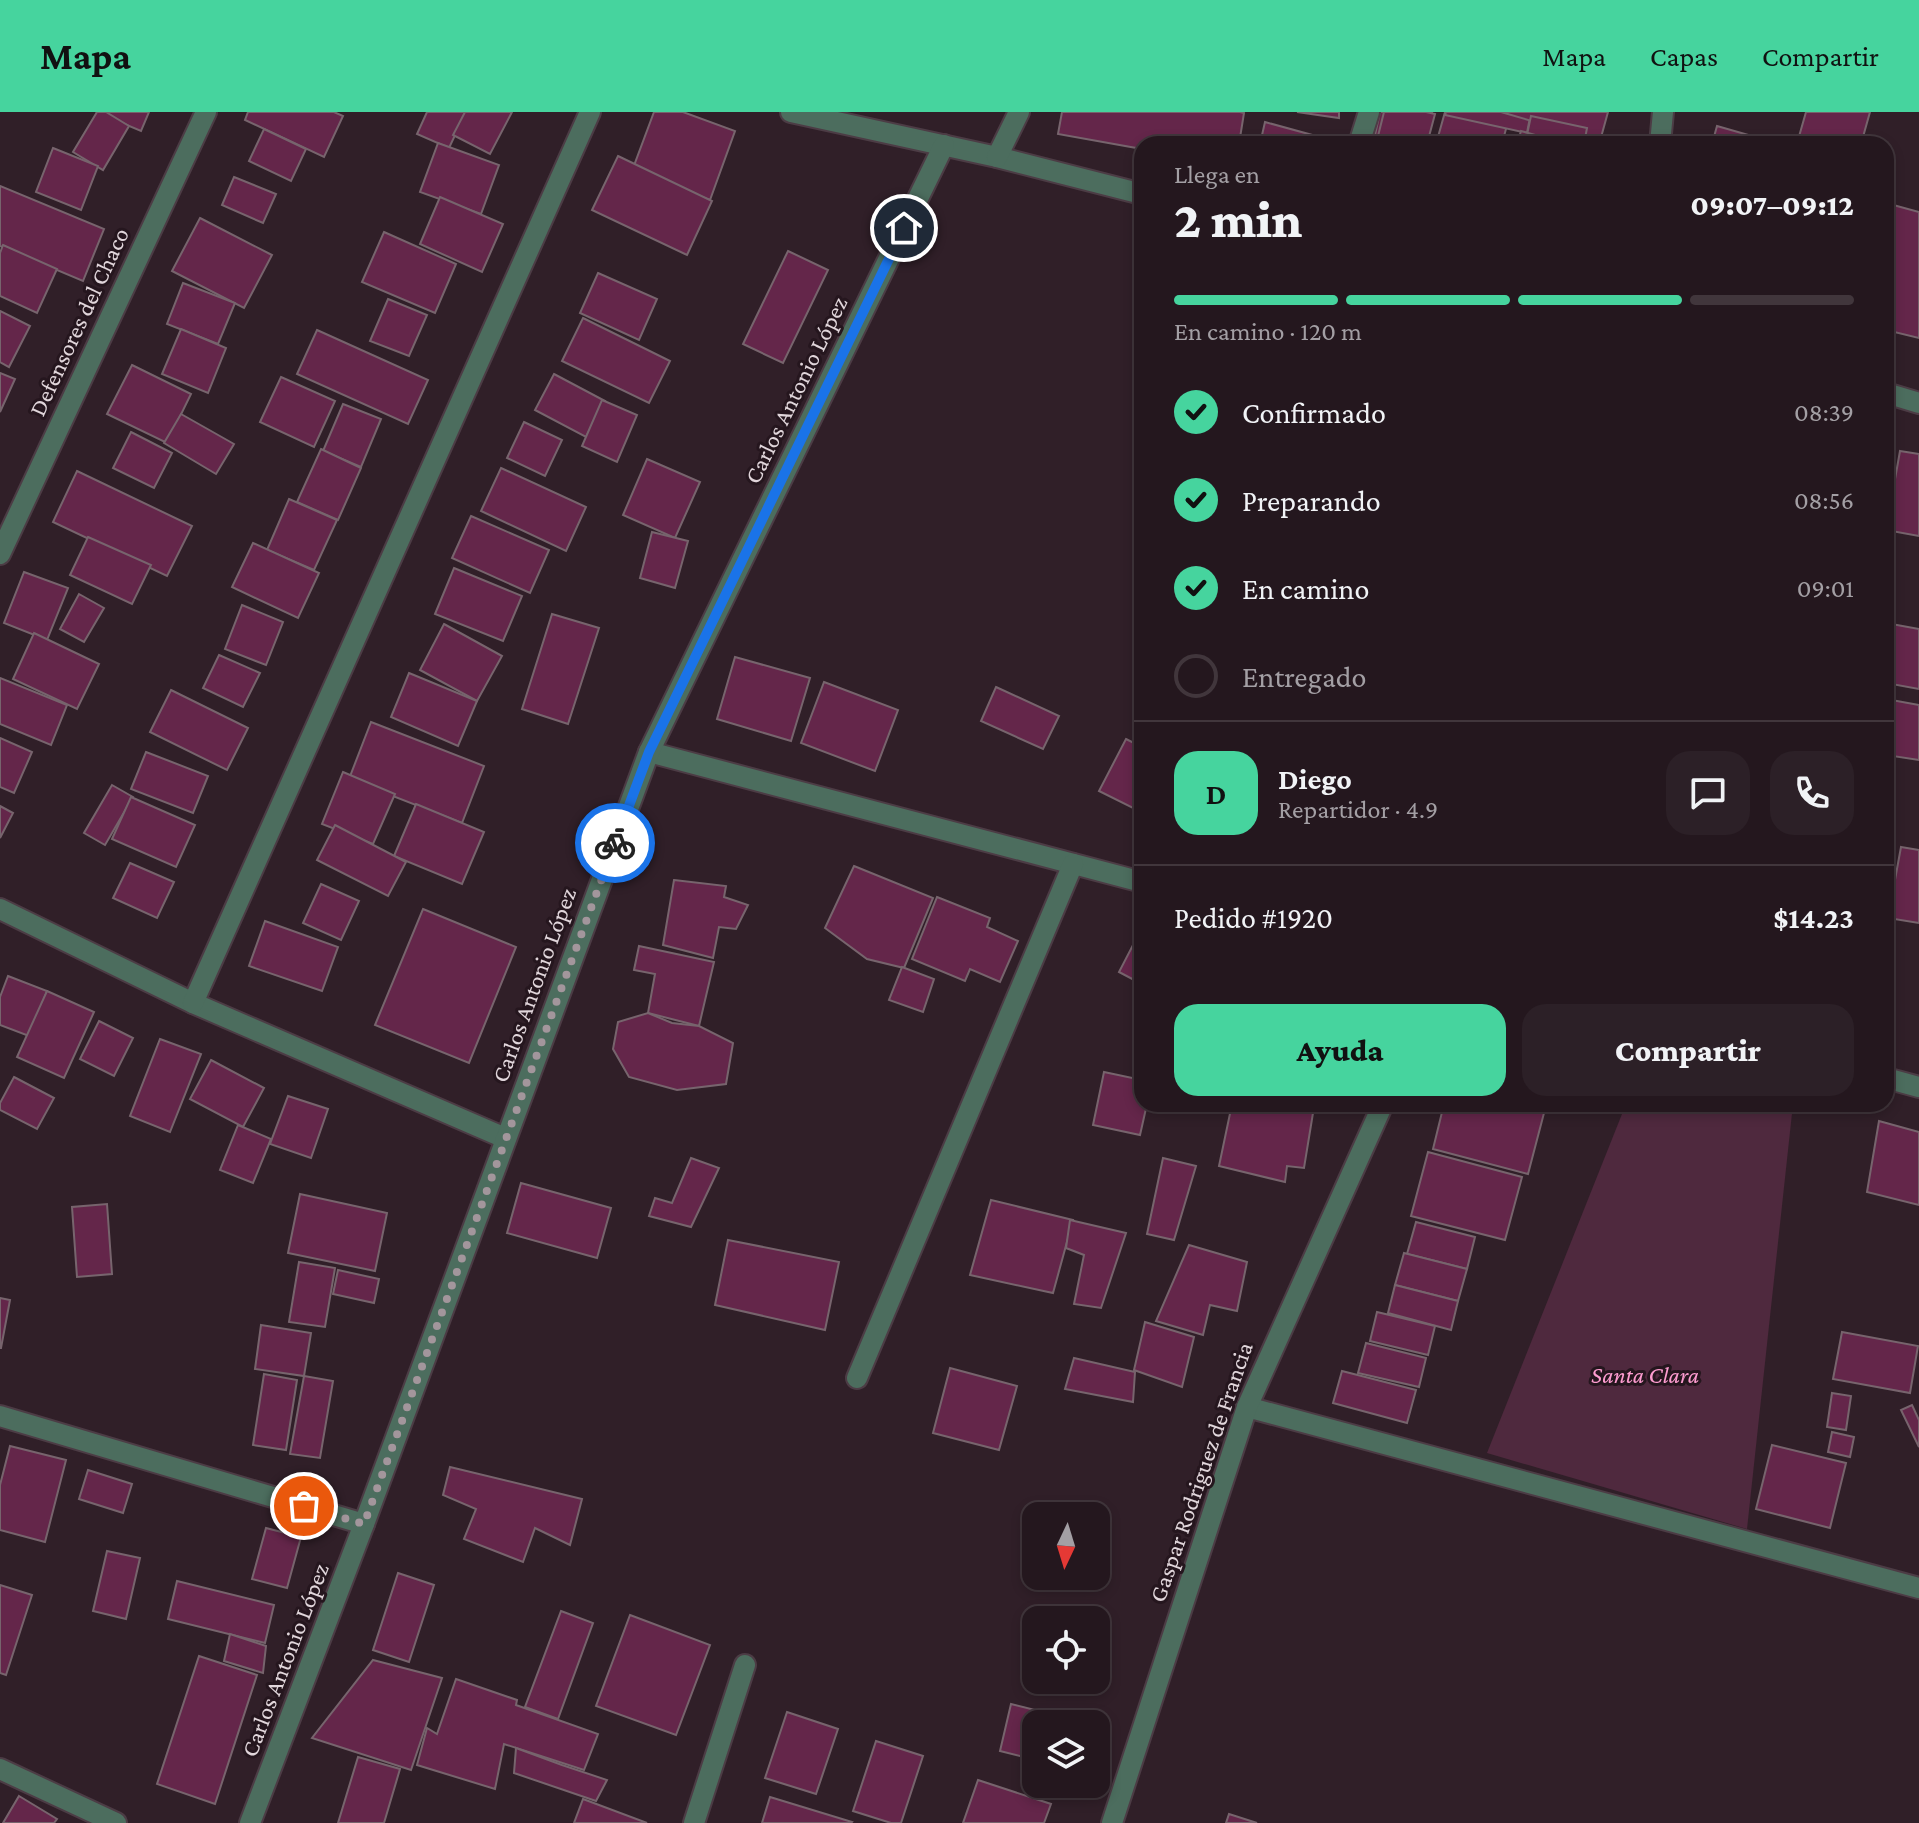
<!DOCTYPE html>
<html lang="es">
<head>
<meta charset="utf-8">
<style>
	body { margin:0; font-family:"Crimson Pro",serif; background:#2c2027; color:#f1f3f6; height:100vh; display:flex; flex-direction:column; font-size:30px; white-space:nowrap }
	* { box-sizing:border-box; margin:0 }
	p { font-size:26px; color:#a39fa4 }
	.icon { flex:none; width:44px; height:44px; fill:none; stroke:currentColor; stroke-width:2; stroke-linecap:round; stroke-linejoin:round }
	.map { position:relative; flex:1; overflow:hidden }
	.panel { position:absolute; left:1134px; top:24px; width:760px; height:976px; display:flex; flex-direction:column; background:#24171e; border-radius:24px; box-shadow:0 4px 12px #0003,0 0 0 2px #41363c }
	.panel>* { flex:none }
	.needle { width:52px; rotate:184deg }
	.tools { position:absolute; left:1022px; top:1390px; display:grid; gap:16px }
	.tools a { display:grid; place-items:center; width:88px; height:88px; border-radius:16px; background:#24171e; box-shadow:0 4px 12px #0003,0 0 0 2px #41363c; font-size:40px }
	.pin { position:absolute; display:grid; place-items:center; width:68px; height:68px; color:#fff; margin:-34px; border:4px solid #fff; border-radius:50%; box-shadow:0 2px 8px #0007 }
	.courier { position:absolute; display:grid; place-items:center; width:80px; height:80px; margin:-40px; border:6px solid #1a73e8; border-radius:50%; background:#fff; color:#222; box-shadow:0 2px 10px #0007 }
	.overview em { font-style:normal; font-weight:800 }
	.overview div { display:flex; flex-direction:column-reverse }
	.overview { display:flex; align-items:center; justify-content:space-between; height:136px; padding:0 40px }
	h1 { font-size:52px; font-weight:800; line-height:60px }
	.bar { display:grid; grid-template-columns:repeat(4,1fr); gap:12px 8px; align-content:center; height:96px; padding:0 40px }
	.bar i { height:10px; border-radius:6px; background:#41363c }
	.bar .on { background:#46d49e }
	.bar p { grid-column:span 4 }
	.line { display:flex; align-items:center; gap:20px; padding:0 40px; border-top:2px solid #41363c }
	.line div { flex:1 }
	.round { display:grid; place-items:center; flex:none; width:84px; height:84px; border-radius:24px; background:#2c2027 }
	ol { padding:0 40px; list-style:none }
	li { display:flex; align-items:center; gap:24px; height:88px }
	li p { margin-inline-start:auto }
	li .icon { padding:8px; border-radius:50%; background:#46d49e; color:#111; stroke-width:4 }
	li:last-child { color:#a39fa4 }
	li i { width:44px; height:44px; border:4px solid #41363c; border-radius:50% }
	.cta { display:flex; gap:16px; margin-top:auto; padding:16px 40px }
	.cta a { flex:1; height:92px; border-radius:24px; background:#46d49e; color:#111; font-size:32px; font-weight:800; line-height:92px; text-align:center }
	.cta a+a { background:#2c2027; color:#f1f3f6 }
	header { display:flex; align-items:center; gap:48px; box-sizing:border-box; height:112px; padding:0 40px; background:#46d49e; color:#111 }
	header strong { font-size:38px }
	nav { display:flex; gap:44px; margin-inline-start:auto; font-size:28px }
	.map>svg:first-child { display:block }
</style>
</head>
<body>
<header>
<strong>Mapa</strong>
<nav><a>Mapa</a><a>Capas</a><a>Compartir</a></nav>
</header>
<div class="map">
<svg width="1919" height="1711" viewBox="0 0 1919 1711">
	<rect width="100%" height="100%" fill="#301f28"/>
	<!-- green -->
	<polygon fill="#4f293e" points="1626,992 1793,992 1747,1417 1487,1341"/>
	<!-- building -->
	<g fill="#64264a" stroke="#77646d" stroke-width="2">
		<polygon points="96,0 149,0 141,19"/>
		<polygon points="97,0 106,0 129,14 103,58 73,40"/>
		<polygon points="248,0 334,0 343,4 324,45 245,8"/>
		<polygon points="427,0 466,0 449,36 417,22"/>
		<polygon points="465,0 512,0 490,42 453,23"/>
		<polygon points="654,0 683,0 735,19 710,88 632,59"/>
		<polygon points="1062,0 1240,0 1244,1 1239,32 1142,32 1142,37 1058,22"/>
		<polygon points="1297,0 1339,0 1339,6"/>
		<polygon points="1380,0 1432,0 1425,32 1375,23"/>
		<polygon points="1384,0 1426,0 1435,2 1427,32 1376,32"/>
		<polygon points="1445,0 1461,0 1507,13 1502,32 1487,32 1467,26 1465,32 1436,32"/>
		<polygon points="1446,0 1531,0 1527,21 1445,3"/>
		<polygon points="1501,0 1608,0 1600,29"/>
		<polygon points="1806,0 1870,0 1861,32 1813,32 1798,28"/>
		<polygon points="1531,4 1587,16 1584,32 1525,32"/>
		<polygon points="1265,10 1316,24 1313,32 1260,32"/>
		<polygon points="1717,14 1780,32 1712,32"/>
		<polygon points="264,17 306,37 291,69 249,49"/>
		<polygon points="1521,19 1567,32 1517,32"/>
		<polygon points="438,31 499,53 481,102 420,80"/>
		<polygon points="53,36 98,54 81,98 36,80"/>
		<polygon points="618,44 712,89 687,143 592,98"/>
		<polygon points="234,65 276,82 263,111 222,93"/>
		<polygon points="0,74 104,117 83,169 0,134"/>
		<polygon points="440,85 503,112 482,160 420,132"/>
		<polygon points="1886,91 1919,100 1919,226 1886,218"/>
		<polygon points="200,106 272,143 244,196 172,159"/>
		<polygon points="384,120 456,152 435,201 362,170"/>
		<polygon points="3,133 57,157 37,201 0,184 0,141"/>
		<polygon points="788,139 828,158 783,251 743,232"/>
		<polygon points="598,161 657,187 639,228 580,201"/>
		<polygon points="183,171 235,191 218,232 167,212"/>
		<polygon points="388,187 427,203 409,244 370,229"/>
		<polygon points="0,199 30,214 9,255 0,250"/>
		<polygon points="583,206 670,249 649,291 562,249"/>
		<polygon points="181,217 226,236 208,281 162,262"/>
		<polygon points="317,218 428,268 408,312 297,262"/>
		<polygon points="132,253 191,282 167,331 107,302"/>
		<polygon points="0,261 15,267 0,300"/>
		<polygon points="554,262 605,289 586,325 535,298"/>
		<polygon points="281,265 335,289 314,335 260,310"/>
		<polygon points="602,288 637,303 617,350 582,334"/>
		<polygon points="343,292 381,307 361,355 323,339"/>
		<polygon points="181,302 234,332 216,362 164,331"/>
		<polygon points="524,310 562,328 545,364 507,346"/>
		<polygon points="131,320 172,341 154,376 113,356"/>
		<polygon points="321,337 361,356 338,408 297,390"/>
		<polygon points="1900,339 1919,342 1919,424 1886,418"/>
		<polygon points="647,347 700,370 675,426 623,403"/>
		<polygon points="501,356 586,395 566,439 481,399"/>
		<polygon points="77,359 192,414 167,464 53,410"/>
		<polygon points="289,387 337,408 314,458 267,438"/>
		<polygon points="471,404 549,438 530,481 452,446"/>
		<polygon points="652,420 688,429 675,476 640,466"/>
		<polygon points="88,425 151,453 132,492 70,463"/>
		<polygon points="253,431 319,461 298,506 232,475"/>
		<polygon points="454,456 522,484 503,529 435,502"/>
		<polygon points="24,460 68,476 47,528 4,511"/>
		<polygon points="79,482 104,496 84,530 60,517"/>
		<polygon points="242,493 283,510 266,553 225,537"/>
		<polygon points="552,502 599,516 568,612 522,597"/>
		<polygon points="1886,511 1919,517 1919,577 1886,571"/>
		<polygon points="444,512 502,544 477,589 420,558"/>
		<polygon points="34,521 99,552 77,597 13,567"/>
		<polygon points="219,543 260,561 243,595 203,576"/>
		<polygon points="735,545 810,566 791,629 717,607"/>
		<polygon points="409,561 477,589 458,634 391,605"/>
		<polygon points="0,566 67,593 51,633 0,612"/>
		<polygon points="824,570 898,598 875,659 801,631"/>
		<polygon points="996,575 1059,604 1043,637 981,609"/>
		<polygon points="171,578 248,616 227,658 150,620"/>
		<polygon points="1886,587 1919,593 1919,648 1886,643"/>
		<polygon points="371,610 484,654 462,711 349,667"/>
		<polygon points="0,626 32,640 14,681 0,675"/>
		<polygon points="1126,627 1142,635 1142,678 1133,696 1099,679"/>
		<polygon points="146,640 208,664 193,701 131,677"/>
		<polygon points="343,660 395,682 373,732 322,712"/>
		<polygon points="112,673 133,685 105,733 84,721"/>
		<polygon points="131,685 195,713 176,755 112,727"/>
		<polygon points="416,692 484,720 462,772 394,744"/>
		<polygon points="0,694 13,701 0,726"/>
		<polygon points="335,713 406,750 388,784 317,748"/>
		<polygon points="1901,735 1919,738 1919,811 1888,806"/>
		<polygon points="130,751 174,770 157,806 113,786"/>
		<polygon points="854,754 933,786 904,856 867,847 825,816"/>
		<polygon points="674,768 726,774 724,785 748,793 736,817 719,815 713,846 663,833"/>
		<polygon points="321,772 359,789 341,828 303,811"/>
		<polygon points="937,785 990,806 987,815 1018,829 1000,870 970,857 965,869 912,847"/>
		<polygon points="423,797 516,835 469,951 375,913"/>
		<polygon points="265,809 338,835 322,879 249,854"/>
		<polygon points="1133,833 1142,837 1142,887 1134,884 1140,871 1119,860"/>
		<polygon points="639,834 714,850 699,914 648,901 655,862 634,858"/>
		<polygon points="902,855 934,867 923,900 889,888"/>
		<polygon points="8,864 47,879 29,924 0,913 0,885"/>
		<polygon points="47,879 94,900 64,966 17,945"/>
		<polygon points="648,901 672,911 699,914 733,931 726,972 677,978 629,965 613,937 618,910"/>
		<polygon points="99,909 133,926 114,964 80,947"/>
		<polygon points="160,927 201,942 170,1020 130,1004"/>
		<polygon points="211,948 264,976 243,1015 190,987"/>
		<polygon points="1104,960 1142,968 1142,992 1147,992 1140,1023 1093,1013"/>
		<polygon points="14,965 54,986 37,1017 0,998 0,991"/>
		<polygon points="288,984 328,997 311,1046 270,1032"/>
		<polygon points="1232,992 1266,992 1313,1001 1304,1056 1287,1054 1285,1070 1219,1054"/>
		<polygon points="1444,992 1508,992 1544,1001 1528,1062 1433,1037"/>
		<polygon points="1879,1009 1919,1020 1919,1093 1867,1080"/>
		<polygon points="238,1013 271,1027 253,1071 220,1058"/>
		<polygon points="1428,1040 1522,1065 1505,1128 1411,1104"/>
		<polygon points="691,1046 719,1056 691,1115 649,1104 655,1086 672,1091"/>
		<polygon points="1163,1046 1196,1054 1174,1128 1147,1122"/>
		<polygon points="521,1071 611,1096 597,1146 507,1121"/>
		<polygon points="300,1082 387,1101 375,1159 288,1141"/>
		<polygon points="991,1088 1073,1108 1053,1181 970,1163"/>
		<polygon points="107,1092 112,1162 77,1165 72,1095"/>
		<polygon points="1070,1108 1126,1121 1101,1196 1074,1192 1084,1143 1066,1136"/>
		<polygon points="1416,1110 1475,1125 1467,1157 1407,1142"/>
		<polygon points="728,1128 839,1150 825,1218 715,1193"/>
		<polygon points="1189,1133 1247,1150 1237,1199 1210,1193 1203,1223 1156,1209"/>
		<polygon points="1404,1141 1467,1157 1458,1189 1395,1173"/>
		<polygon points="299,1150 335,1156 325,1215 289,1210"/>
		<polygon points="338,1158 379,1167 374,1191 333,1182"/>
		<polygon points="1395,1173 1458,1189 1451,1218 1388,1201"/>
		<polygon points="0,1186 10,1188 1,1236 0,1236"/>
		<polygon points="1377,1200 1435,1214 1428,1243 1370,1229"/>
		<polygon points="1145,1210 1194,1225 1182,1275 1134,1258"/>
		<polygon points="261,1213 311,1221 304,1264 255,1257"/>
		<polygon points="1842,1220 1918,1234 1910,1281 1833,1267"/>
		<polygon points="1366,1231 1426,1246 1419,1275 1358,1261"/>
		<polygon points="1074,1246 1135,1260 1133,1290 1065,1277"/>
		<polygon points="950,1256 1017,1274 999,1338 933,1321"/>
		<polygon points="1342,1259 1416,1278 1407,1311 1333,1291"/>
		<polygon points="264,1262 297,1268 286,1338 253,1333"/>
		<polygon points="304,1264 333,1269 320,1346 290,1342"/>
		<polygon points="1832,1281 1851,1284 1846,1318 1827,1315"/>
		<polygon points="1912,1293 1919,1308 1919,1335 1901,1298"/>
		<polygon points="1832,1320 1854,1325 1850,1345 1828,1340"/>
		<polygon points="1772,1333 1846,1351 1830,1416 1756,1397"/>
		<polygon points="10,1334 66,1348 45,1430 0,1418 0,1373"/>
		<polygon points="450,1355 582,1387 570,1433 535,1416 523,1450 464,1427 476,1397 443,1383"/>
		<polygon points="88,1358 132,1372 123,1401 79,1387"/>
		<polygon points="266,1416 301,1425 287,1476 252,1467"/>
		<polygon points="107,1439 140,1446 126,1507 93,1499"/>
		<polygon points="398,1461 434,1473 409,1550 373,1538"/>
		<polygon points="177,1469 274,1493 265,1531 168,1507"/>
		<polygon points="0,1473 32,1483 6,1563 0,1561"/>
		<polygon points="561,1499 593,1511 558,1607 525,1595"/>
		<polygon points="630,1503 710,1533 676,1623 596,1594"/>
		<polygon points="230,1522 266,1534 263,1561 224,1549"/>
		<polygon points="199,1544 257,1563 215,1692 157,1672"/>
		<polygon points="373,1548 442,1566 411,1658 312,1626"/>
		<polygon points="456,1567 517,1588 516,1593 598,1622 584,1658 504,1632 495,1677 417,1653 427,1616 437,1622"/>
		<polygon points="1011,1592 1091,1612 1036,1612 1036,1648 1000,1639"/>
		<polygon points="787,1600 838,1617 816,1682 765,1666"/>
		<polygon points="876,1629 923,1644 901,1711 891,1711 853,1699"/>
		<polygon points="516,1636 562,1653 607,1668 596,1689 514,1661"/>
		<polygon points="358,1645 400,1657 384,1711 338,1711"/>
		<polygon points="978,1668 1051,1692 1044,1711 963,1711"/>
		<polygon points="19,1684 57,1707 54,1711 3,1711"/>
		<polygon points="770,1685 852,1710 851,1711 762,1711"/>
		<polygon points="583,1687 647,1711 574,1711"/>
		<polygon points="1229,1702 1257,1711 1226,1711"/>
	</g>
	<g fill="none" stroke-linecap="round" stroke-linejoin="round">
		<!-- minor casing -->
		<g stroke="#4c3c45" stroke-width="24">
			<g id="minor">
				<polyline points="791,0 997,45 1142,82"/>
				<polyline points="1359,32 1369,0"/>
				<polyline points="1660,32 1663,0"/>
				<polyline points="997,45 1019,0"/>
				<polyline points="1886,281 1919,291"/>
				<polyline points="0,442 206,0"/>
				<polyline points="649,640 1142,770"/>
				<polyline points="0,797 193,891 505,1026"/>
				<polyline points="193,891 590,0"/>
				<polyline points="1886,966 1919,975"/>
				<polyline points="857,1266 1073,752"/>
				<polyline points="1247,1295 1919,1476"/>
				<polyline points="0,1304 364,1412"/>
				<polyline points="0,1657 116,1711"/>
				<polyline points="250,1711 364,1412 649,640 944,33"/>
				<polyline points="694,1711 745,1553"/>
				<polyline points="1112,1711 1247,1295 1383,992"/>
			</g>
		</g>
		<!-- minor -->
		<use href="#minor" stroke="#4c6d5e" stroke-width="20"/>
	</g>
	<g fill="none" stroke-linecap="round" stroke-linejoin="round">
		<!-- done -->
		<polyline stroke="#a3969c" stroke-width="8" stroke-dasharray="0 14.4" points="304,1394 364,1412 615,731"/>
		<!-- route -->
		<polyline stroke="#1a73e8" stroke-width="10" points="615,731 649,640 904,116"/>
	</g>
	<g text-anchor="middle" stroke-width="6" stroke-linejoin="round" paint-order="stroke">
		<!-- street labels -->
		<g font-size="24" fill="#e1d6db" stroke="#25161e">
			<text transform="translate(79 210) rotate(-65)" y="8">Defensores del Chaco</text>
			<text transform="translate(796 278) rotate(-64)" y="8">Carlos Antonio López</text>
			<text transform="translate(534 873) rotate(-70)" y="8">Carlos Antonio López</text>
			<text transform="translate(1201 1360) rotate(-71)" y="8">Gaspar Rodriguez de Francia</text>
			<text transform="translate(285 1548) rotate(-69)" y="8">Carlos Antonio López</text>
		</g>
		<!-- park labels -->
		<g font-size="24" font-style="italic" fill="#fd9cd0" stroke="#25161e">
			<text x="1645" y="1271">Santa Clara</text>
		</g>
	</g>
</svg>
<div class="tools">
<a><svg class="needle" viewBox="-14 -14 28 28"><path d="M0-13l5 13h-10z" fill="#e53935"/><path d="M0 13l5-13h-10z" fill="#a39fa4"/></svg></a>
<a><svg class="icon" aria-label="locate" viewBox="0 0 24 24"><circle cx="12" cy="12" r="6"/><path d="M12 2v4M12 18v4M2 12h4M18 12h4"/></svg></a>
<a><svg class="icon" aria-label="layers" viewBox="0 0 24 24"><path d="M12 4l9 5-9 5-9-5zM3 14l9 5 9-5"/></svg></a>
</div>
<div class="pin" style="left:304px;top:1394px;background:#ea580c"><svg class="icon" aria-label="bag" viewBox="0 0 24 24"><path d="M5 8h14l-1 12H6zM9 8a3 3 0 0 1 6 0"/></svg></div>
<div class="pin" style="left:904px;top:116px;background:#1f2937"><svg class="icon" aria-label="home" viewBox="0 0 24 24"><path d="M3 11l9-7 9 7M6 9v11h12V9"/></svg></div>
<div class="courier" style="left:615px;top:731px"><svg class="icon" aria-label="bike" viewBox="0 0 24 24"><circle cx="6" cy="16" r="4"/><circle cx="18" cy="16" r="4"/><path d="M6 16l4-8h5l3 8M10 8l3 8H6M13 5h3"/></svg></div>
<section class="panel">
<div class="overview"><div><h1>2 min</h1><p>Llega en</p></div><em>09:07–09:12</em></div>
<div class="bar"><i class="on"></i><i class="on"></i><i class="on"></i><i></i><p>En camino · 120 m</p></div>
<ol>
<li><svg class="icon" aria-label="check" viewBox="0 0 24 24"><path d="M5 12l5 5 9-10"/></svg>Confirmado<p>08:39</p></li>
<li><svg class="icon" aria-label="check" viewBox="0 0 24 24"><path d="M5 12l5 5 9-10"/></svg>Preparando<p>08:56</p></li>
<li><svg class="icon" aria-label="check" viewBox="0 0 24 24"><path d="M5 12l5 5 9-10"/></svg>En camino<p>09:01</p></li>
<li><i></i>Entregado</li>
</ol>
<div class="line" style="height:144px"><b class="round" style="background:#46d49e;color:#111">D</b><div><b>Diego</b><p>Repartidor · 4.9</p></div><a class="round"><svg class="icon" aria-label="chat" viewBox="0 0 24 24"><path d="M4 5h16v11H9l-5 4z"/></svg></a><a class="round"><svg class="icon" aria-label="phone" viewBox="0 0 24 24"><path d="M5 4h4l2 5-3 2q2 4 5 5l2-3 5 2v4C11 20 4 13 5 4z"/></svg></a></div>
<div class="line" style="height:104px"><div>Pedido #1920</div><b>$14.23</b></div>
<div class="cta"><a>Ayuda</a><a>Compartir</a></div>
</section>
</div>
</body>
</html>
